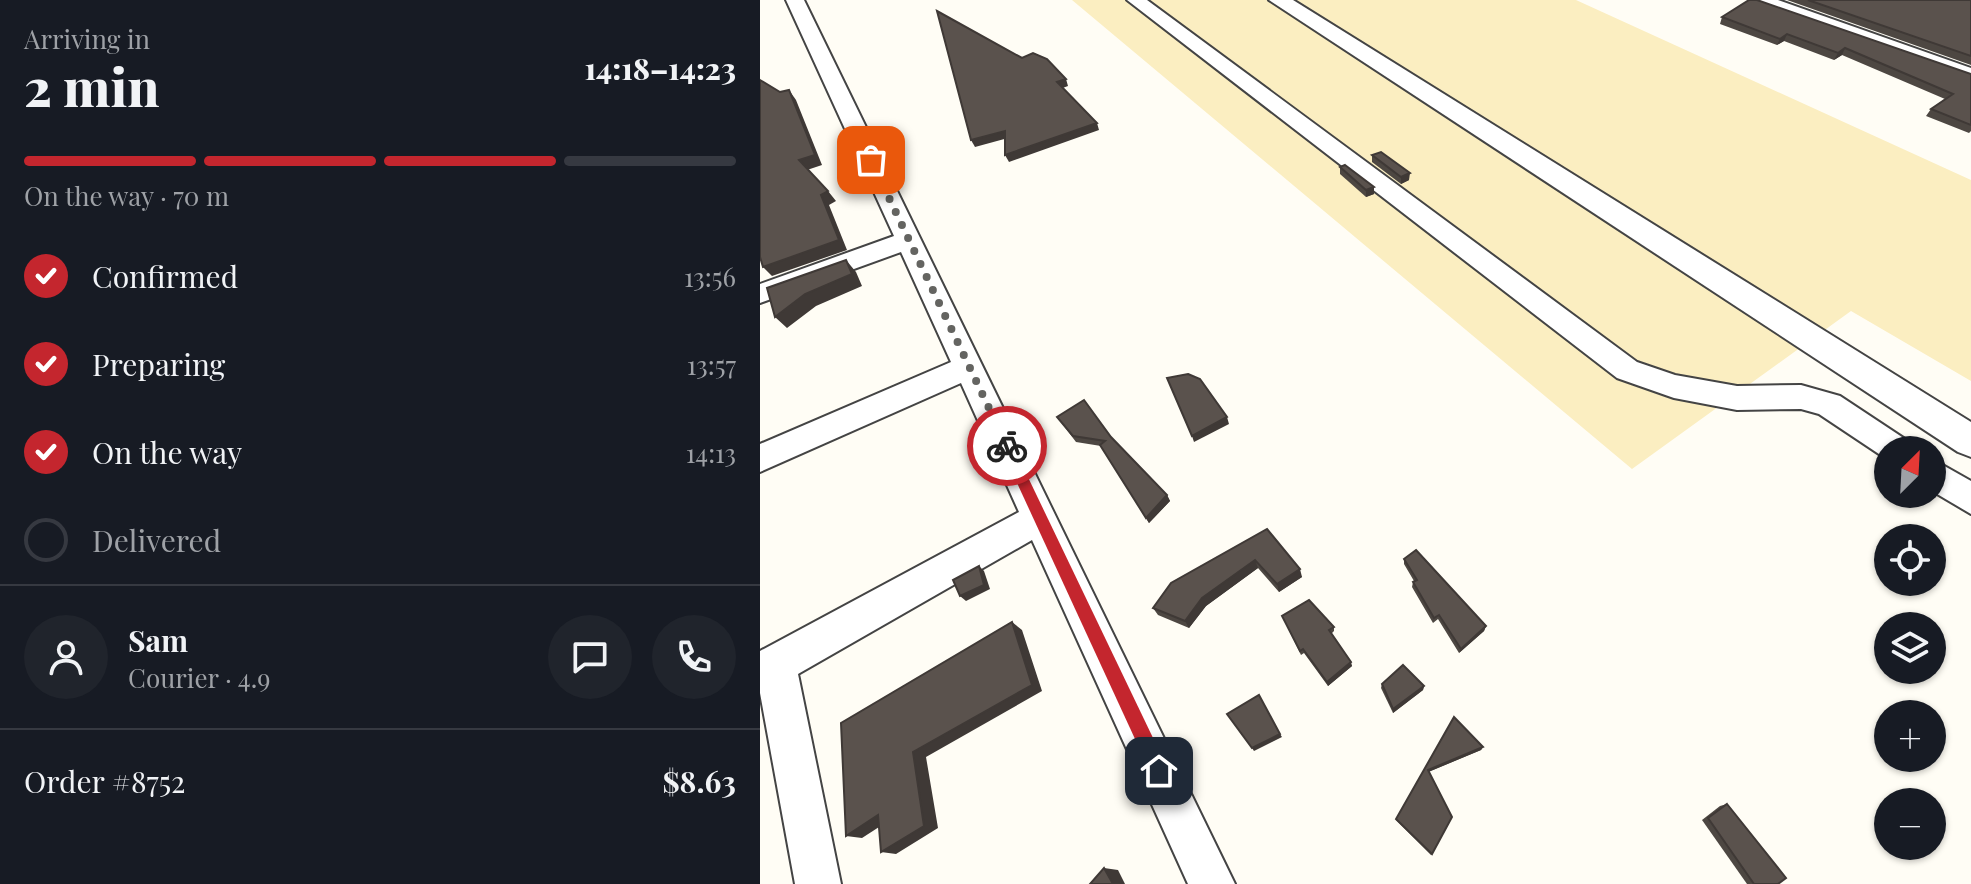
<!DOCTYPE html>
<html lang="en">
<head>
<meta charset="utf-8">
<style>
	body { margin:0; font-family:"Playfair Display",serif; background:#20242c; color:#f1f3f6; height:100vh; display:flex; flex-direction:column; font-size:30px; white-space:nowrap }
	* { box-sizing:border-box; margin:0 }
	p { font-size:26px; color:#9ea1a6 }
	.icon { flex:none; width:44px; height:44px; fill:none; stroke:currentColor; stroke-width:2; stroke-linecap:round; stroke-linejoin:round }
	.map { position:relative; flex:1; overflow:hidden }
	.details { display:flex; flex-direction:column; background:#171b24; width:760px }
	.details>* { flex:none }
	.needle { width:52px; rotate:24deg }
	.controls { position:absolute; left:1114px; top:436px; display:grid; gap:16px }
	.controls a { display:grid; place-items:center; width:72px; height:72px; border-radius:50%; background:#171b24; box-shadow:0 2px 6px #0004; font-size:40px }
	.pin { position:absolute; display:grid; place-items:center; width:68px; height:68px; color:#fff; margin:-34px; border-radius:16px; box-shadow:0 4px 12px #0006 }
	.courier { position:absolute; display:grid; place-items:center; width:80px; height:80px; margin:-40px; border:6px solid #c4262e; border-radius:50%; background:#fff; color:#222; box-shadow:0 2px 10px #0007 }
	.headline em { font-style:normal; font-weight:800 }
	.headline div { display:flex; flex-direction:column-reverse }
	.headline { display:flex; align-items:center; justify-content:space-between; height:136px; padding:0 24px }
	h1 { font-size:52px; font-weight:800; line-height:60px }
	.bar { display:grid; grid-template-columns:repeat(4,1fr); gap:12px 8px; align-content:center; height:96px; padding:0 24px }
	.bar i { height:10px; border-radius:6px; background:#363941 }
	.bar .active { background:#c4262e }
	.bar p { grid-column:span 4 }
	.line { display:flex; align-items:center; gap:20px; padding:0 24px; border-top:2px solid #363941 }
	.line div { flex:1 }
	.round { display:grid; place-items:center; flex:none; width:84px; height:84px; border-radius:42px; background:#20242c }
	ol { padding:0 24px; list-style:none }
	li { display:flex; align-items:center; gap:24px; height:88px }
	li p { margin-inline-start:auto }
	li .icon { padding:8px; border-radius:50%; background:#c4262e; color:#fff; stroke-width:4 }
	li:last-child { color:#9ea1a6 }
	li i { width:44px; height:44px; border:4px solid #363941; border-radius:50% }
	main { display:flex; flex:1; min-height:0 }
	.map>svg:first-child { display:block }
</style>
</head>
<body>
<main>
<section class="details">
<div class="headline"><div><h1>2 min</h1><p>Arriving in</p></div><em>14:18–14:23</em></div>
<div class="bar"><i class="active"></i><i class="active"></i><i class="active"></i><i></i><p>On the way · 70 m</p></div>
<ol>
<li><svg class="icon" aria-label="check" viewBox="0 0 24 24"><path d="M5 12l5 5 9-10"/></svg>Confirmed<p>13:56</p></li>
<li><svg class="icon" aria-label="check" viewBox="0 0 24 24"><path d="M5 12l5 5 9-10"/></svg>Preparing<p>13:57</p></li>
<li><svg class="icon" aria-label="check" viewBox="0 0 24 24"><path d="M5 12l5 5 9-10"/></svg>On the way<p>14:13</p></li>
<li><i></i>Delivered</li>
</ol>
<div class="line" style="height:144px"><a class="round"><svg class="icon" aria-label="person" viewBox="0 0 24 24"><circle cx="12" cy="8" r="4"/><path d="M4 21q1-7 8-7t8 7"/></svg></a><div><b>Sam</b><p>Courier · 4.9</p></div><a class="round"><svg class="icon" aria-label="chat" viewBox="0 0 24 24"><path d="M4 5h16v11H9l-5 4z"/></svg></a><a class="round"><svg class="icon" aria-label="phone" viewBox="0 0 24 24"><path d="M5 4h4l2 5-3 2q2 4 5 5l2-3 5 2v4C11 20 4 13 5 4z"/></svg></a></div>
<div class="line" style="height:104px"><div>Order #8752</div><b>$8.63</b></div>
</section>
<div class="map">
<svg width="1211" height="884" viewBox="0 0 1211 884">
	<rect width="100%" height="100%" fill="#fffdf5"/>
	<!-- sand -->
	<polygon fill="#fbeec1" points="312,0 816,0 1211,180 1211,381 1091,311 872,469"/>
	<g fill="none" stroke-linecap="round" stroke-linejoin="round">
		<!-- minor casing -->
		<g stroke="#444" stroke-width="4">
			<g id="minor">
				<polygon points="26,0 44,0 475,884 428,884 272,540 38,674 81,884 35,884 0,693 0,651 259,512 201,383 0,472 0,444 191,362 141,252 0,303 0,284 134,236"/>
				<polygon points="367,0 387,0 877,362 915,375 977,386 1041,385 1080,396 1148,441 1153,450 1128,450 1128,460 1059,414 1041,409 977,410 914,398 857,378"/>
				<polygon points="993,0 1018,0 1211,68 1211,81 996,4"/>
				<polygon points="1172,459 1211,481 1211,514 1172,491"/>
			</g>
		</g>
		<!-- tertiary casing -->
		<g stroke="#444" stroke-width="4">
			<polygon id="tertiary" points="509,0 533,0 1211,422 1211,457 1198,452"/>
		</g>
		<!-- minor -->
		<use href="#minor" fill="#fff" fill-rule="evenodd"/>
		<!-- tertiary -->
		<use href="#tertiary" fill="#fff" fill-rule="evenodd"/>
	</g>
	<!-- wall -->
	<g fill="#4d4742">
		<polygon points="1027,0 1211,0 1211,65"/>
		<polygon points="962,17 1211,74 1211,131 1209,133 1166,116 1171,109 1185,99 1082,55 1074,60 1024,41 1017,45 960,24"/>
		<polygon points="612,155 649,180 641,184 612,162"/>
		<polygon points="580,167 614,187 614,194 606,197 580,174"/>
		<polygon points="297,417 351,437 407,495 410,501 389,523 341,446 316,442"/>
		<polygon points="507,529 542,577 519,592 498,568 446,606 429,628 398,615 393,608"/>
		<polygon points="644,559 726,626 724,631 699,653 678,619 673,623 652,587 653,582 654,581 644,564"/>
		<polygon points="522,616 574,627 574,631 571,634 592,666 568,686 544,653 541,655"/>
		<polygon points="622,684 664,686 663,690 633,713 621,688"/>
		<polygon points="694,717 723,747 721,750 668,772 672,854 671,855 636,820"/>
		<polygon points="967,804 1018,884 987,884 942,820 960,806"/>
	</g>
	<!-- shaded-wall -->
	<g fill="#3f3936">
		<polygon points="1027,34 1024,41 1017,45 1020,39"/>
		<polygon points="1085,48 1082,55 1074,60 1078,53"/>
		<polygon points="306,79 308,86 300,89 297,82"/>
		<polygon points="29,90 36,100 62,165 47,170 39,160"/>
		<polygon points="337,123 339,130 249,162 245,155"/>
		<polygon points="245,131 248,138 215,147 211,140"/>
		<polygon points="650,173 649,180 641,184 641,177"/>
		<polygon points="614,187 614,194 606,197 606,190"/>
		<polygon points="68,191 76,201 69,205 87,250 12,276 3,267 61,195"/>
		<polygon points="86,260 96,272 102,286 56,306 27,328 15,317 45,294"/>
		<polygon points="467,417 469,424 434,442 432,436"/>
		<polygon points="407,495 410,501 389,523 386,518"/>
		<polygon points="495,560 498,568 446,606 429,628 425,621 442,598"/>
		<polygon points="219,566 224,571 230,589 206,601 200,596"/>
		<polygon points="540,569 542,577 519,592 517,584"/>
		<polygon points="252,622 262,630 282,691 166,757 178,828 136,854 121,852 153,752"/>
		<polygon points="726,626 724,631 699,653 701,649"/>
		<polygon points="591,662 592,666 568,686 567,682"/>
		<polygon points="664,686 663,690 633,713 633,709"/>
		<polygon points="520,734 522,737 494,751 492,748"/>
		<polygon points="723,747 721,750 666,773 668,770"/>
		<polygon points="118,815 133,818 102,838 86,836"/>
		<polygon points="344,868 358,870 365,884 353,884"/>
	</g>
	<!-- building -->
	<g fill="#5a524d" stroke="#3f3936" stroke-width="2">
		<polygon points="989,0 997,0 1211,74 1211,125 1171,109 1193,94 1085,48 1078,53 1027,34 1020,39 962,17"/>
		<polygon points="1048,0 1211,0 1211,56"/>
		<polygon points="177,11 262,58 273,53 287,59 306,79 297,82 337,123 245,155 245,131 211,140"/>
		<polygon points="0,80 20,92 29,90 55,155 39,160 68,191 61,195 79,240 3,267 0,257"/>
		<polygon points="621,152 650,173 641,177 612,155"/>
		<polygon points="585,165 614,187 606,190 580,167"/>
		<polygon points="86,260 92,274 45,294 15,317 7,288"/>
		<polygon points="428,374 440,379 467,417 432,436 407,378"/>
		<polygon points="324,400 351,437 407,495 386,518 340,445 345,441 313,436 297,417"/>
		<polygon points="507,529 540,569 517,584 495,560 442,598 425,621 393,608 411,583"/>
		<polygon points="656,550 726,626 701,649 679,615 674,618 653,582 657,580 644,559"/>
		<polygon points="219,566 224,585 200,596 193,580"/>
		<polygon points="549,600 574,627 569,630 591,662 567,682 543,649 540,651 522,616"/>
		<polygon points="252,622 272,685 153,752 164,826 121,852 118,815 86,836 81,723"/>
		<polygon points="643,665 664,686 633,709 622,684"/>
		<polygon points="499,695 520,734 492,748 467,714"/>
		<polygon points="694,717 723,747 668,770 692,817 672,854 636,819"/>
		<polygon points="967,804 1026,878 1018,884 994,884 948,818"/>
		<polygon points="344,868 353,884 330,884"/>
	</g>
	<!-- route -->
	<polygon fill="#c4262e" points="247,441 253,446 406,765 408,771 406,778 399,780 393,778 240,446"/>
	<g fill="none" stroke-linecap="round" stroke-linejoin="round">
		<!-- done -->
		<polyline stroke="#646461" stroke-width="8" stroke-dasharray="0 14.4" points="111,160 247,446"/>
	</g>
</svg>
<div class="controls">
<a><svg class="needle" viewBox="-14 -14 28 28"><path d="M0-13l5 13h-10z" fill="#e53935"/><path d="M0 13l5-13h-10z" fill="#9ea1a6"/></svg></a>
<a><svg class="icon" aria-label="locate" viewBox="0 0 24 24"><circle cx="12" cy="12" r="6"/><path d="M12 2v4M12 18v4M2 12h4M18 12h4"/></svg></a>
<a><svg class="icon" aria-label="layers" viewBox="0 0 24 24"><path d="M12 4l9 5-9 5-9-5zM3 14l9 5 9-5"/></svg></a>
<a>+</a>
<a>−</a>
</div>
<div class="pin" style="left:111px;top:160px;background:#ea580c"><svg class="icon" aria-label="bag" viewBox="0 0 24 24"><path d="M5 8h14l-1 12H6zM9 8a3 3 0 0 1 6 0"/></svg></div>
<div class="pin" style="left:399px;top:771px;background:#1f2937"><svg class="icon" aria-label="home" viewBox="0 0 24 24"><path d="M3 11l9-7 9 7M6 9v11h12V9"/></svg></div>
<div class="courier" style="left:247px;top:446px"><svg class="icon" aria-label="bike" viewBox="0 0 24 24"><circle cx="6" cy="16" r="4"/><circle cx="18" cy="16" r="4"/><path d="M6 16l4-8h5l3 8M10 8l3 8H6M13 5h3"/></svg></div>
</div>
</main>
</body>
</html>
